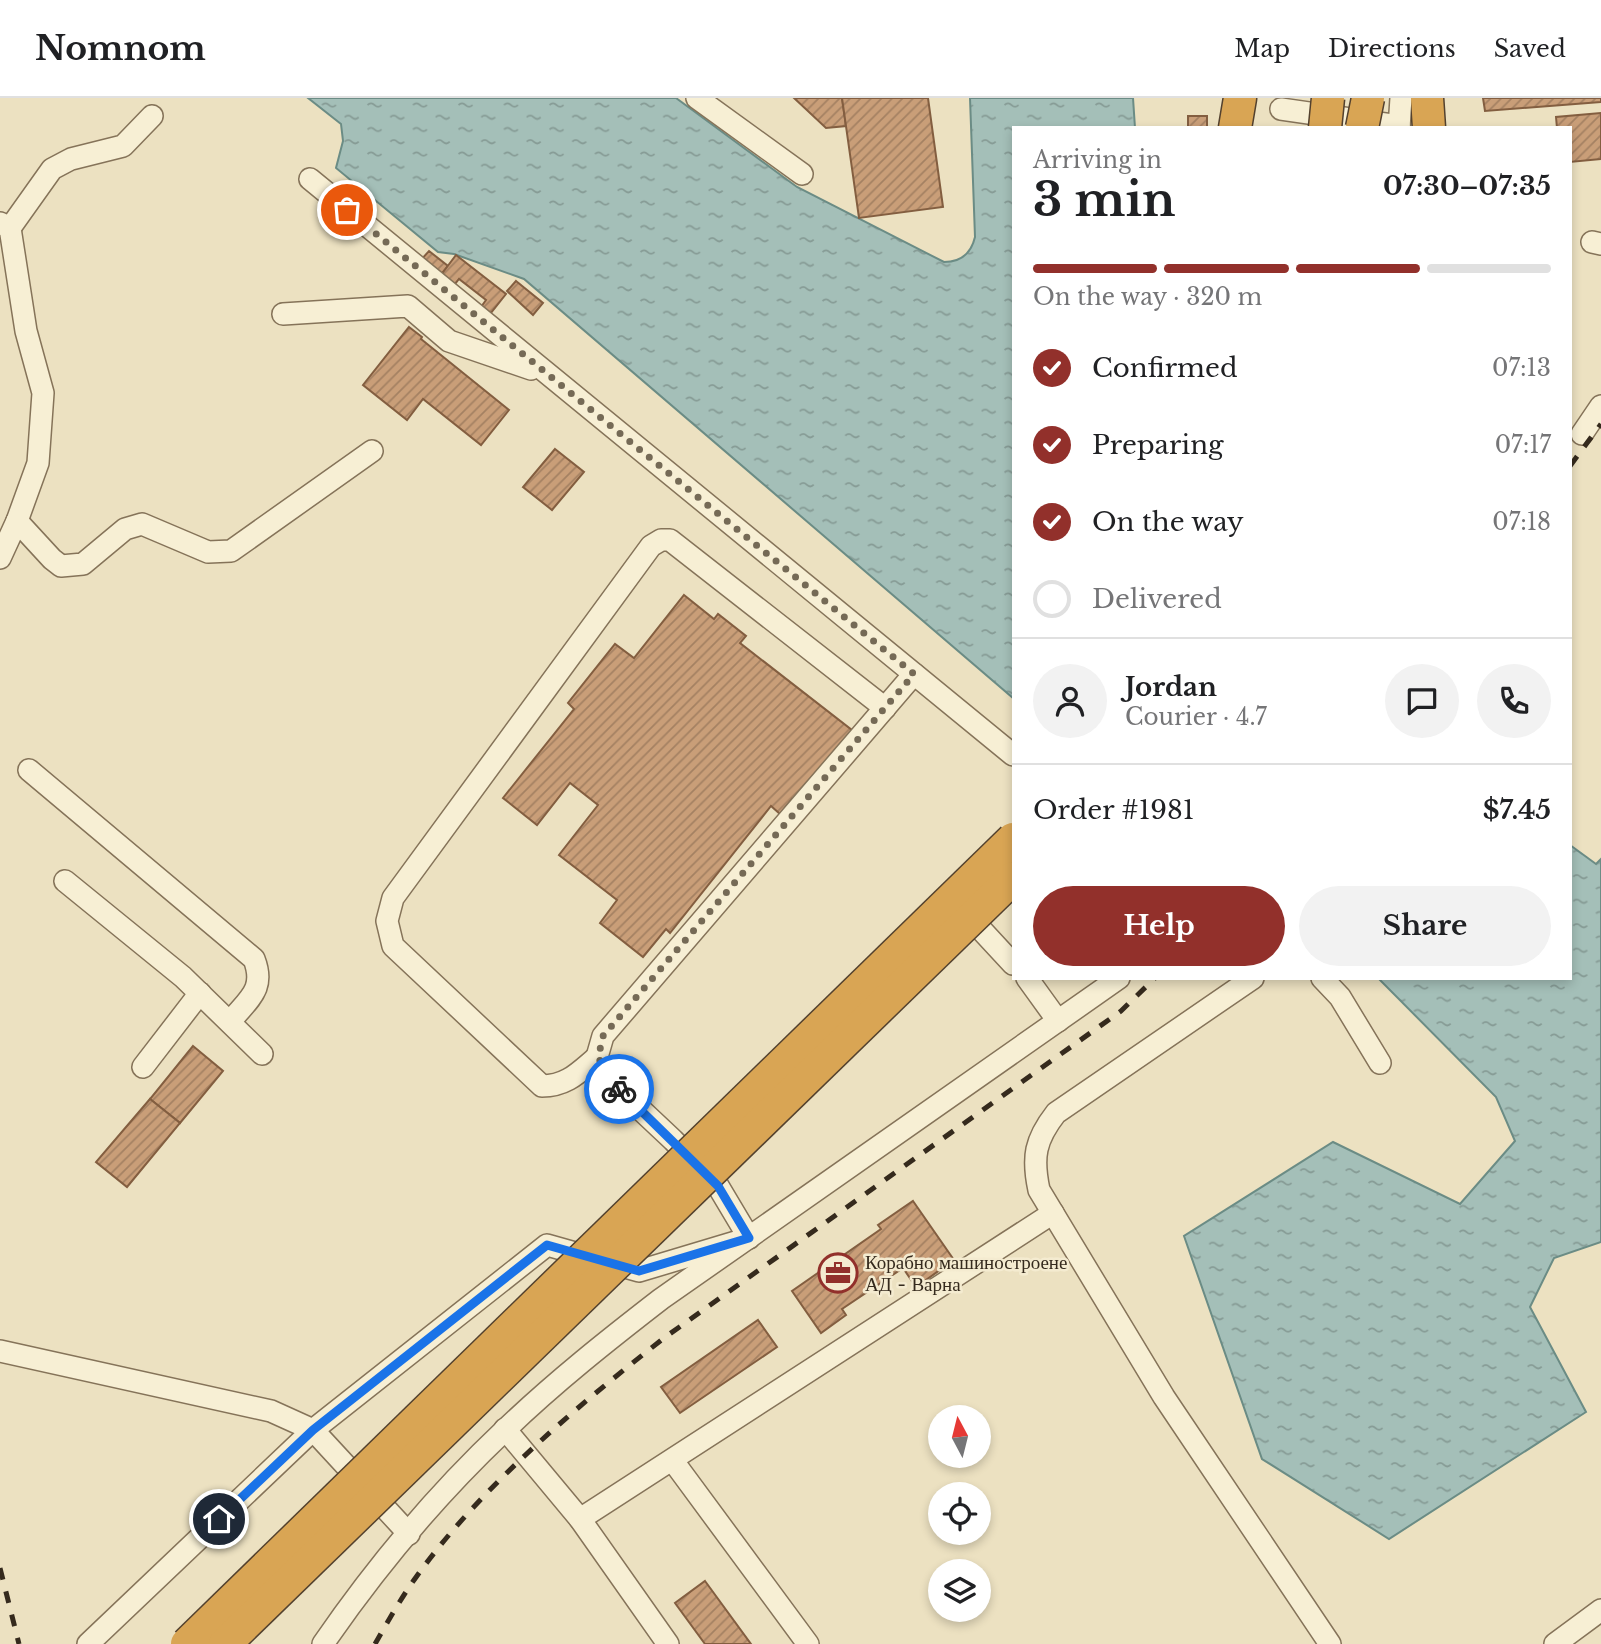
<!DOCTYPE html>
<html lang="en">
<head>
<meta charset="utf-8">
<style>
	body { margin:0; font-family:"Libre Baskerville",serif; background:#f2f2f2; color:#202124; height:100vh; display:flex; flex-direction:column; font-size:26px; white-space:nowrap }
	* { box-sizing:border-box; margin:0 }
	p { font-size:23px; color:#757577 }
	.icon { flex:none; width:38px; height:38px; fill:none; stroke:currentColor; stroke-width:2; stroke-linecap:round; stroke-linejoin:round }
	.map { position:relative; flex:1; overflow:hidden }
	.details { position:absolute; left:1012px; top:28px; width:560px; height:854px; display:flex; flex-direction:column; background:#fff; border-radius:0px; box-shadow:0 4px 10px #0003 }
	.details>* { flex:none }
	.needle { width:46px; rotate:353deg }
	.controls { position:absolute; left:928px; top:1307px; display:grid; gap:14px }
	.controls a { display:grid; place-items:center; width:63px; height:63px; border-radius:50%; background:#fff; box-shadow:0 4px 10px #0003; font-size:35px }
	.pin { position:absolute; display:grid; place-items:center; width:60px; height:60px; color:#fff; margin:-30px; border:4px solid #fff; border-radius:50%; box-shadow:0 2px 7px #0007 }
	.courier { position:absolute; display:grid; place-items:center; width:70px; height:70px; margin:-35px; border:5px solid #1a73e8; border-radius:50%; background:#fff; color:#222; box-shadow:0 2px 9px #0007 }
	.headline em { font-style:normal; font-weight:700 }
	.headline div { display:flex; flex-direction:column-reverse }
	.headline { display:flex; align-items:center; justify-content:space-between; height:119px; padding:0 21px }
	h1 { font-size:46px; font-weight:700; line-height:52px }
	.bar { display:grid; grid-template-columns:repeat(4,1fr); gap:10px 7px; align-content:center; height:84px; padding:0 21px }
	.bar i { height:9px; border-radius:5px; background:#e0e0e0 }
	.bar .current { background:#92302b }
	.bar p { grid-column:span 4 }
	.line { display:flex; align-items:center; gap:18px; padding:0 21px; border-top:2px solid #e0e0e0 }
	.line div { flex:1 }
	.round { display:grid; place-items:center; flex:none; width:74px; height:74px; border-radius:37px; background:#f2f2f2 }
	ol { padding:0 21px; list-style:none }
	li { display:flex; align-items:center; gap:21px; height:77px }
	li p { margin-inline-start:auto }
	li .icon { padding:7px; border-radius:50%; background:#92302b; color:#fff; stroke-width:4 }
	li:last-child { color:#757577 }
	li i { width:38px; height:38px; border:4px solid #e0e0e0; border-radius:50% }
	.cta { display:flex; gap:14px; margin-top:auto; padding:14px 21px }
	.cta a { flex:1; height:80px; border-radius:42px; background:#92302b; color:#fff; font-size:28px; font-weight:700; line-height:80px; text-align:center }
	.cta a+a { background:#f2f2f2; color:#202124 }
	header { display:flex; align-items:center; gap:42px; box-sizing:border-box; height:98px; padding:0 35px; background:#fff; border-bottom:2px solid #e0e0e0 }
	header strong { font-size:33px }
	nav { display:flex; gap:38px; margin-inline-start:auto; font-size:24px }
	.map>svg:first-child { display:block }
</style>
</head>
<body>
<header>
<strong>Nomnom</strong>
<nav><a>Map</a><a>Directions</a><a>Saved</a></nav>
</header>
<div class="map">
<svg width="1601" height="1546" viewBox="0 0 1601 1546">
	<defs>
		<pattern id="water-ripples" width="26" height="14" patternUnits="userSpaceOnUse" patternTransform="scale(1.75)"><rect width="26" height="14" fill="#a4bfb8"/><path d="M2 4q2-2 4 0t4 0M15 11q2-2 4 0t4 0" fill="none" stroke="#869b95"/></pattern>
		<pattern id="building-hatch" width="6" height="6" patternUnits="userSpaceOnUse" patternTransform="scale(1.75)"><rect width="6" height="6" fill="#c99e78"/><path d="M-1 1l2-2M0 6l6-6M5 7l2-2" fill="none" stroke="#a48162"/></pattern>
	</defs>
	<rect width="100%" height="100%" fill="#ece1c1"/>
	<!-- water -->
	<g fill="url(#water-ripples)" stroke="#6b8c85" stroke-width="2">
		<path d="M308 0H676L797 89 944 164C961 164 971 156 975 139L970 0H1133L1135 30H1013V600L524 181 454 156 438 154 336 70 343 43 341 26Z"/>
		<polygon points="1570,747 1596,766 1601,761 1601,1144 1554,1160 1530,1209 1586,1314 1389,1441 1262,1361 1184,1138 1333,1044 1460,1106 1515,1043 1496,999 1378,880 1570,880"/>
	</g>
	<!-- building -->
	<g fill="url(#building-hatch)" stroke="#835e40" stroke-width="2">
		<polygon points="794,0 842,0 846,28 826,30"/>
		<polygon points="842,0 928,0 943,109 859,120"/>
		<polygon points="1483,0 1601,0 1601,4 1485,13"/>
		<polygon points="1601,15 1601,61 1570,64 1570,30 1557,30 1556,19"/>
		<rect x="1188" y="18" width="19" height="12"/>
		<polygon points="429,153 448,168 439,179 420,163"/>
		<polygon points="456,157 506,196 490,216 481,209 486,202 459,181 451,191 438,181"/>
		<polygon points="516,183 543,205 533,217 507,193"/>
		<polygon points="409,229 422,239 421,241 509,312 481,347 423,301 407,322 363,287"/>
		<polygon points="555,351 584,374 552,412 523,389"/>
		<polygon points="684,497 714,521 718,516 746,538 740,545 857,636 799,707 792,701 780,716 771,708 670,835 666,831 643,859 600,825 617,802 559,757 598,707 570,685 537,727 503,700 574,611 568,605 615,546 634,560"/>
		<polygon points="193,948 223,973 180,1025 150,1001"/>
		<polygon points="150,1001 180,1025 127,1089 96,1064"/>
		<polygon points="913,1103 954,1162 916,1189 903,1170 842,1211 846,1217 821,1235 792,1193 881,1131 878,1127"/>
		<polygon points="758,1222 777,1249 680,1315 661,1289"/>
		<polygon points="705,1483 751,1546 705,1546 675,1505"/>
	</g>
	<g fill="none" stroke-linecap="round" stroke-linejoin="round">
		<!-- minor casing -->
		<g stroke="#857359" stroke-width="24">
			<g id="minor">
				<polyline points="697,0 802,76"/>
				<polyline points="1281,11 1399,28"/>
				<polyline points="1399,30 1401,0"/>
				<polyline points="310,81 1013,657"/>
				<polyline points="0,125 10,130 26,233 43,295 38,365 17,423 0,460"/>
				<polyline points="10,130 52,71 71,61 123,48 152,18"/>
				<polyline points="1592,144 1601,146"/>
				<polyline points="283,216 408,208 449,243 531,271"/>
				<polyline points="1582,336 1601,308"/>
				<polyline points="17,423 52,461 61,468 83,466 125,431 142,426 208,454 231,453 372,353"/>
				<path d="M29 672 254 861C266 892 248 901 230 924"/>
				<polyline points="65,783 183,879 262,956"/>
				<polyline points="962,811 1013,866"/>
				<polyline points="1027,880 1058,923"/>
				<path d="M1253 880 1056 1015C1035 1042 1032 1059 1039 1092L1164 1299 1330 1546"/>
				<polyline points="1322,880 1340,899 1380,965"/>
				<path d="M597 959C579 974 567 988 542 988L393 848 387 823 393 800 651 448 661 442H670L885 610"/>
				<polyline points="143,969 200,895"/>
				<polyline points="0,1253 271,1313 313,1332 409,1436"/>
				<polyline points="505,1331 580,1421 668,1546"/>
				<polyline points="673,1363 808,1546"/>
				<polyline points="580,1421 1053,1115"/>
				<polyline points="88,1546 313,1332 547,1147 639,1173 749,1140 718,1088 673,1042 606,979 597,959 603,938 914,576"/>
				<path d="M323 1546C376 1469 438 1395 506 1331 555 1284 608 1242 661 1201L1119 880"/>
				<polyline points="1555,1546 1601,1512"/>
			</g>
		</g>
		<!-- highway casing -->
		<g stroke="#53412e" stroke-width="35">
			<g id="highway">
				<polyline points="1427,0 1429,30"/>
				<polyline points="1235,30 1240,0"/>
			</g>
		</g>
		<!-- minor -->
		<use href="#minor" stroke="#f7efd4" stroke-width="21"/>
		<!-- highway -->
		<use href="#highway" stroke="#d9a554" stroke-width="32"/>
		<!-- rail -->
		<g stroke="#352a1d" stroke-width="5" stroke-dasharray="12 12" stroke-linecap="butt">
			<polyline points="1570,368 1601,326"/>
			<polyline points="0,1470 19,1546"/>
			<path d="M375 1546C387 1525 400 1502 414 1482 479 1390 576 1309 664 1240L1121 913 1155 880"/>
		</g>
		<!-- highway-bridge casing -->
		<g stroke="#53412e" stroke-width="35" stroke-linecap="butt">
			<g id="highway-bridge">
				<polyline points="1325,30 1328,0"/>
				<polyline points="1362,30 1368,0"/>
				<polyline points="187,1546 1013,741"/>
				<polyline points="225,1546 1013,780"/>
			</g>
		</g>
		<!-- highway-bridge -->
		<use href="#highway-bridge" stroke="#d9a554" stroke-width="32"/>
	</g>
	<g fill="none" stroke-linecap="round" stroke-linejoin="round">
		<!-- done -->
		<path stroke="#756a56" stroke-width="7" stroke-dasharray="0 12.6" d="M347 112 914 576 603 938C596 964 599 972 619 991"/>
		<!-- route -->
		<polyline stroke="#1a73e8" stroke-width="9" points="219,1421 313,1332 547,1147 639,1173 749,1140 718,1088 619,991"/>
	</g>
	<!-- icons -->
	<defs>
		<g id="office-ring" transform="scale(2.0125)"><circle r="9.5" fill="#f4ebd0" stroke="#92302b" stroke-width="1.5"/><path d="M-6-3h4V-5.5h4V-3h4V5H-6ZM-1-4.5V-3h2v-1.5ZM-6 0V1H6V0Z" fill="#92302b"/></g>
	</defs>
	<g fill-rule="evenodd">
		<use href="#office-ring" x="838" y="1175"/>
	</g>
	<g text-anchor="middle" stroke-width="5" stroke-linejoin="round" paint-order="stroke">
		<!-- poi labels -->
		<g font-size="19" fill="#352a1d" stroke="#f4ebd0" text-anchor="start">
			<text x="865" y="1171">Корабно машиностроене<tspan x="865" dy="22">АД - Варна</tspan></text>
		</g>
	</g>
</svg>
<div class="controls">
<a><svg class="needle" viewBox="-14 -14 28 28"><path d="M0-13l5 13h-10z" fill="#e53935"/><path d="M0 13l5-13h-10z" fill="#757577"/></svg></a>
<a><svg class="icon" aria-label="locate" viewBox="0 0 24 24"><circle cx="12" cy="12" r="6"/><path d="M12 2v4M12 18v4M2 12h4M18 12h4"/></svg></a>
<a><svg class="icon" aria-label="layers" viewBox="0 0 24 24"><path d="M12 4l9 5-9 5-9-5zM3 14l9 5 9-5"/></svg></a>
</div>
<div class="pin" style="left:347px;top:112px;background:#ea580c"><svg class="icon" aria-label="bag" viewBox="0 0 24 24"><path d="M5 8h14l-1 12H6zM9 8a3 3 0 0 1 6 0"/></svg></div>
<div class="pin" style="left:219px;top:1421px;background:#1f2937"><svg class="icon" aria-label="home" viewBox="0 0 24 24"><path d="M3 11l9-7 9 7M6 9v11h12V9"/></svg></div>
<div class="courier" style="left:619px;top:991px"><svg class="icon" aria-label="bike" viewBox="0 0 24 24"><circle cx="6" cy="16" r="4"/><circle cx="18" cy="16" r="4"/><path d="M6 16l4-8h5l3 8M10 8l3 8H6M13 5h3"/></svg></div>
<section class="details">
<div class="headline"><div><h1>3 min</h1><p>Arriving in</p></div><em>07:30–07:35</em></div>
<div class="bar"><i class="current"></i><i class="current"></i><i class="current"></i><i></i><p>On the way · 320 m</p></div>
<ol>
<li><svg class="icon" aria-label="check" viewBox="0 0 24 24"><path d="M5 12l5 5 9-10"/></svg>Confirmed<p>07:13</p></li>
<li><svg class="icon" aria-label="check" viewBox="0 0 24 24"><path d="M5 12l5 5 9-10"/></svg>Preparing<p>07:17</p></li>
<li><svg class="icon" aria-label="check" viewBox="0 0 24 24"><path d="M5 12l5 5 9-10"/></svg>On the way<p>07:18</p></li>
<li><i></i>Delivered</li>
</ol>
<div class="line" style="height:126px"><a class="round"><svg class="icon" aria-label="person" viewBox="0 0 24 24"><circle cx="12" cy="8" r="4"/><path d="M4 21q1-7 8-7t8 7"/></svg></a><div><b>Jordan</b><p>Courier · 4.7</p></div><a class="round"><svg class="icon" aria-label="chat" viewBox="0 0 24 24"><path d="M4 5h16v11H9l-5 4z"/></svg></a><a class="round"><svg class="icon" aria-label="phone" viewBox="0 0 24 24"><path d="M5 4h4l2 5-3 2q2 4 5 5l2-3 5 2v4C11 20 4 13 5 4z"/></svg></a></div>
<div class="line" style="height:91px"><div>Order #1981</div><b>$7.45</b></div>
<div class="cta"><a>Help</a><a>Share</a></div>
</section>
</div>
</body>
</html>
